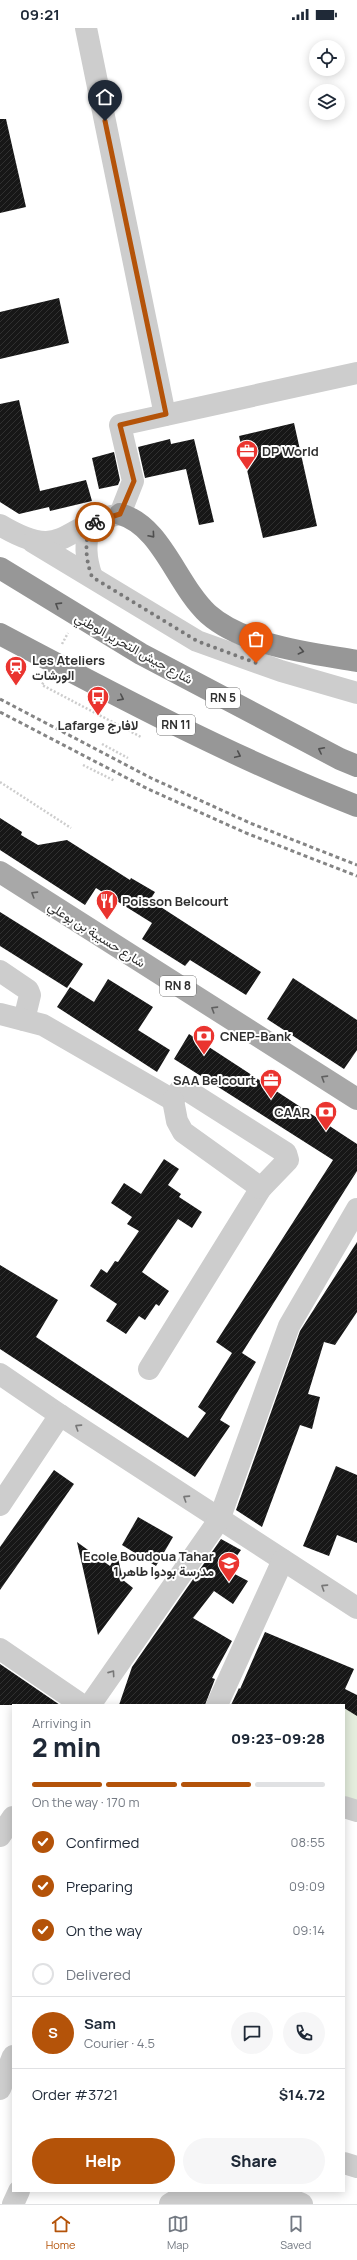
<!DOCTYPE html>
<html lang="en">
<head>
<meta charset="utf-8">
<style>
	body { margin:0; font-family:Manrope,Vazirmatn,sans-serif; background:#f6f6f7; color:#1f2937; height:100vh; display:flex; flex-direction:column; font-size:15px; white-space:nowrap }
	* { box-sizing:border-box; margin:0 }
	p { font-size:13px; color:#747a83 }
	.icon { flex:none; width:22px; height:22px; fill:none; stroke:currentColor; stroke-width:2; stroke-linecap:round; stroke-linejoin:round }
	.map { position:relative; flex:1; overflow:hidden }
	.panel { position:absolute; left:12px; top:1676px; width:333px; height:488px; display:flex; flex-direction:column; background:#fff; border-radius:0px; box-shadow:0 2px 10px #0003 }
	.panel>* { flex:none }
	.fabs { position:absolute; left:309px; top:12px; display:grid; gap:8px }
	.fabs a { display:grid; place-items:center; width:36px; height:36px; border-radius:50%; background:#fff; box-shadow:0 2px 10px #0003; font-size:20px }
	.pin { position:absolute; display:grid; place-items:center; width:34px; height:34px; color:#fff; margin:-41px -17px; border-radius:50% 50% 50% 0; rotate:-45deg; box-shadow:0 0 4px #0007 }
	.pin .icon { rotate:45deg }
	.courier { position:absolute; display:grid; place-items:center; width:40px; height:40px; margin:-20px; border:3px solid #b45309; border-radius:50%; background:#fff; color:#222; box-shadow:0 1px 5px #0007 }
	.summary em { font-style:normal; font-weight:800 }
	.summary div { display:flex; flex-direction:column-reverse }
	.summary { display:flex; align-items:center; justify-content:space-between; height:68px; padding:0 20px }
	h1 { font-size:26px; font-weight:800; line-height:30px }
	.bar { display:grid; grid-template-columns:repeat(4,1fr); gap:6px 4px; align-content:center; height:48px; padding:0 20px }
	.bar i { height:5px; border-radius:3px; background:#e0e1e3 }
	.bar .on { background:#b45309 }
	.bar p { grid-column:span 4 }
	.line { display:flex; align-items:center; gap:10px; padding:0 20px; border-top:1px solid #e0e1e3 }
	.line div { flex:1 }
	.round { display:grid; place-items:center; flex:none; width:42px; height:42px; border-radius:21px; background:#f6f6f7 }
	ol { padding:0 20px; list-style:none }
	li { display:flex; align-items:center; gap:12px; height:44px }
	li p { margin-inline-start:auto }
	li .icon { padding:4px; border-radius:50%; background:#b45309; color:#fff; stroke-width:4 }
	li:last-child { color:#747a83 }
	li i { width:22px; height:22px; border:2px solid #e0e1e3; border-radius:50% }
	.action { display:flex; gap:8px; margin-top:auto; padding:8px 20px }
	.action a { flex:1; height:46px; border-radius:24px; background:#b45309; color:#fff; font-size:16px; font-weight:800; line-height:46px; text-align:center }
	.action a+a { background:#f6f6f7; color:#1f2937 }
	.status { display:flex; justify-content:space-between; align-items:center; height:28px; padding:0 20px; background:#fff; direction:ltr }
	.status svg { height:11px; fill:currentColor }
	.menu { display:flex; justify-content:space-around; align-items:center; height:56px; border-top:1px solid #e0e1e3; background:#fff; font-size:11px; color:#747a83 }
	.menu a { display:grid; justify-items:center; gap:2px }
	.menu .on { color:#b45309 }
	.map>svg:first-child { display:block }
</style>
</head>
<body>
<div class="status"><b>09:21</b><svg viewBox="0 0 49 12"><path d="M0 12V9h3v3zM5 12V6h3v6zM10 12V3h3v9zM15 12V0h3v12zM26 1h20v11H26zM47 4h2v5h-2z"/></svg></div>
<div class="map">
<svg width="357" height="2176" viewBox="0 0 357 2176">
	<defs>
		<pattern id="building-hatch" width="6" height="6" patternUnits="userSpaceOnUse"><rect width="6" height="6" fill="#171717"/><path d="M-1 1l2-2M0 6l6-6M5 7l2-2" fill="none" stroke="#303030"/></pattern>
	</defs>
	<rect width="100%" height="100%" fill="#fff"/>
	<!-- green -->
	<polygon fill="#e4eddd" points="357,1668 357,1775 344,1771 344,1677 339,1677"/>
	<!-- building -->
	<g fill="url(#building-hatch)">
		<polygon points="0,91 6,91 26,179 0,185"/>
		<polygon points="59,270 69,315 0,331 0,284"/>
		<polygon points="19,372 40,463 86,452 92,473 50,483 49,479 19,486 0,474 0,376"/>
		<polygon points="294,395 317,498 263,510 239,408"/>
		<polygon points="170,411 171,416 194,411 214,494 199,497 186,441 145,450 138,419"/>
		<polygon points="114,424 120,452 118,457 99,461 92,430"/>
		<polygon points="0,790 22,804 21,807 38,817 67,812 130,852 131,850 155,864 150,872 261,944 246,967 190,932 185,938 142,911 152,895 96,860 85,877 0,822"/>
		<polygon points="0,884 83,936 67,960 0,918"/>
		<polygon points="293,950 357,992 357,1022 344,1041 267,991"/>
		<polygon points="108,951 153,979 138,1002 170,1022 157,1044 57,979 70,959 94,974"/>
		<polygon points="189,1006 357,1116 357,1143 242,1325 256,1334 220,1392 230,1398 195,1449 0,1321 0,1237 58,1272 36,1309 188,1410 206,1385 198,1379 232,1325 216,1314 333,1132 174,1031"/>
		<polygon points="164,1131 179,1141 168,1157 181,1166 179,1169 202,1184 192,1200 178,1191 142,1244 169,1263 159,1278 156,1276 145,1292 139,1288 126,1306 106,1293 117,1276 90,1258 101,1241 107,1245 115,1233 118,1234 139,1203 127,1196 132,1189 111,1175 124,1155 141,1166"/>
		<polygon points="357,1214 357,1284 335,1317 324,1314 308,1366 320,1369 312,1401 300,1397 262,1499 236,1482 300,1303"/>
		<polygon points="336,1438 357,1447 357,1515 337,1507 329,1528 303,1518"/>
		<polygon points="54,1442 74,1456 0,1562 0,1519"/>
		<polygon points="138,1489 173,1509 156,1538 122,1517"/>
		<polygon points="221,1511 241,1522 227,1542 248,1553 233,1576 214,1563 193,1590 232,1613 212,1650 215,1651 205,1677 119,1677 132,1639"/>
		<polygon points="77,1514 110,1538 117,1526 123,1552 133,1560 98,1607"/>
		<polygon points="265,1604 354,1641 345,1661 357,1667 357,1688 344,1680 344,1677 231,1677 239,1660 240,1661"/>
		<polygon points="0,1636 60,1677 0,1677"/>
	</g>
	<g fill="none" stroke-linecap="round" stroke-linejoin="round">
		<!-- path -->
		<g stroke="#cdcdcd" stroke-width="2.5" stroke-dasharray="2 2" stroke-linecap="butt">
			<polyline points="62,616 68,605"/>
			<polyline points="45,651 42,657 141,709"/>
			<polyline points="102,716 128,730"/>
			<polyline points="83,737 115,753"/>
			<polyline points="0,754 71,800"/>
		</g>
		<!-- minor -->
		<g stroke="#cdcdcd" stroke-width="22">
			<polyline points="86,0 165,387"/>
			<path d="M90 496C85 515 85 530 92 549"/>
			<path d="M0 497C65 536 61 497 120 486L133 453 120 397 357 345"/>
			<polyline points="33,514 197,613 281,643 357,665"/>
			<polyline points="0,943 28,962 30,967 24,992"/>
			<polyline points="0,986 43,997 173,1072 182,1059 286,1125 288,1132 261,1160 149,1341"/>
			<polyline points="173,1072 177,1093 183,1104 261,1160"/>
			<polyline points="0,1346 60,1387 357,1580"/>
			<polyline points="0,1477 60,1387"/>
			<polyline points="0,1621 82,1677"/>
			<polyline points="90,1677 219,1492 289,1298 357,1181"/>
			<polyline points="217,1677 283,1532"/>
			<polyline points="344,1779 357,1783"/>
			<polyline points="0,1808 13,1789"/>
			<polyline points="0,2061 13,2028"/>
			<polyline points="344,2135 357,2139"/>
			<polyline points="13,2176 19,2163"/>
			<polyline points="170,2176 180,2170 201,2166 277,2166 302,2176"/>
		</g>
		<!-- major -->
		<polyline stroke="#a8a8a8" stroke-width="22" points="0,844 357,1071"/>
		<!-- highway -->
		<g stroke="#979797" stroke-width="22">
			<path d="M120 486C162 498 176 556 208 586 244 618 311 625 357 633"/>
			<polyline points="0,540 141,626 340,731 357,738"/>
			<path d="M0 606C117 668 234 730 357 778"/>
		</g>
		<!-- rail -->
		<g stroke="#858585" stroke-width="3" stroke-dasharray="4 3" stroke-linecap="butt">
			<polyline points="0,671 151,750 250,795 357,837"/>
			<polyline points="0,684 148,761 246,805 357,848"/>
		</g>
	</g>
	<!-- one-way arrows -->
	<defs><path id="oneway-chevron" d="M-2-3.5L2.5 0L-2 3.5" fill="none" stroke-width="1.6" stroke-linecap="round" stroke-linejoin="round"/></defs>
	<g stroke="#4f4f4f">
		<use href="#oneway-chevron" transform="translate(152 507) rotate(49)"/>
		<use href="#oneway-chevron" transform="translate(58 577) rotate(-148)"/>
		<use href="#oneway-chevron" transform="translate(301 623) rotate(13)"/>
		<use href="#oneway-chevron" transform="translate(121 670) rotate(26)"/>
		<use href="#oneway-chevron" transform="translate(321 722) rotate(-153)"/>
		<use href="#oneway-chevron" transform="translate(238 727) rotate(25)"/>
	</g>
	<g stroke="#606060">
		<use href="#oneway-chevron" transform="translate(34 866) rotate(-148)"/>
		<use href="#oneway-chevron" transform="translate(214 981) rotate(-148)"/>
		<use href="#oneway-chevron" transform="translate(324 1050) rotate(-148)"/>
	</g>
	<g stroke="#777">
		<use href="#oneway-chevron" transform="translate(78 1399) rotate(-147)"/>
		<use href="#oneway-chevron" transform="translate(186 1470) rotate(-147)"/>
		<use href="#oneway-chevron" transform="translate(324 1559) rotate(-147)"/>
		<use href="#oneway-chevron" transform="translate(112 1645) rotate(-55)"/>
	</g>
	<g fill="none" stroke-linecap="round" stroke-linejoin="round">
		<!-- done -->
		<path stroke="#787878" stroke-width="4" stroke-dasharray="0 7.2" d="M95 494 90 496C85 515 85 530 92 549L197 613 256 635"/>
		<!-- route -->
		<polyline stroke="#b45309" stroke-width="5" points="95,494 120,486 134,453 120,397 166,386 105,93"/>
	</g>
	<!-- icons -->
	<defs>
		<g id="office-pin" transform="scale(1.15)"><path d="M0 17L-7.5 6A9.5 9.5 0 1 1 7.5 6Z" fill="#ea342f" stroke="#fff"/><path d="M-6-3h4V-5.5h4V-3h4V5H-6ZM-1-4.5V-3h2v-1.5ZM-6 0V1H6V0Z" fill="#fff"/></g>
		<g id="station-pin" transform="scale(1.15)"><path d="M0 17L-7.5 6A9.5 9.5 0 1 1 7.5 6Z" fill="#ea342f" stroke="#fff"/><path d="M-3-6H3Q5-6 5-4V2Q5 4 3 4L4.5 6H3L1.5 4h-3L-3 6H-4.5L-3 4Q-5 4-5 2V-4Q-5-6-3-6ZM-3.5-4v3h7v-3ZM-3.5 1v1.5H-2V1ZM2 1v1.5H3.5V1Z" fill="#fff"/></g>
		<g id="bus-pin" transform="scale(1.15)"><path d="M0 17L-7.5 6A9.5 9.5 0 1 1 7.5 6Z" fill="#ea342f" stroke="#fff"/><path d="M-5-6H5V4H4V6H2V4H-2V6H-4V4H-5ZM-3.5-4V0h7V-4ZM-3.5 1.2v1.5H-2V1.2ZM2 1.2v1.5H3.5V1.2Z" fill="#fff"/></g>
		<g id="restaurant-pin" transform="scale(1.15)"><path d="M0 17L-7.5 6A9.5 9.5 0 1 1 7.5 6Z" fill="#ea342f" stroke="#fff"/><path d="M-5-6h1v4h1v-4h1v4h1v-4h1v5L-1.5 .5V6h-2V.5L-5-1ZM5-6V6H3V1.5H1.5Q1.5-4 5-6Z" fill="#fff"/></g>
		<g id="bank-pin" transform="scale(1.15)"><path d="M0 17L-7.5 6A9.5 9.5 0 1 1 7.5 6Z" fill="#ea342f" stroke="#fff"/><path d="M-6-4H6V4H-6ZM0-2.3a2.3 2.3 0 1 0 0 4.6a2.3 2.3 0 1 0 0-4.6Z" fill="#fff"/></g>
		<g id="school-pin" transform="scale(1.15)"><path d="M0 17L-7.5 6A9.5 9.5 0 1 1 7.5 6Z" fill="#ea342f" stroke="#fff"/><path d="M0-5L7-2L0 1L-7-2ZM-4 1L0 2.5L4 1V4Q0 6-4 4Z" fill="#fff"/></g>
	</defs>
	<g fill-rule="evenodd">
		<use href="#office-pin" x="247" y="423"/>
		<use href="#station-pin" x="16" y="639"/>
		<use href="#bus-pin" x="98" y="669"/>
		<use href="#restaurant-pin" x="107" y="873"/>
		<use href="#bank-pin" x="204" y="1008"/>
		<use href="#office-pin" x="271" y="1052"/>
		<use href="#bank-pin" x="326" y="1084"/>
		<use href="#school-pin" x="229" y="1535"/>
	</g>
	<g text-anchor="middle" stroke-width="4" stroke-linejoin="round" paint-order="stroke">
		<!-- shield labels -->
		<g fill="#fff" stroke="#6e6e6e" stroke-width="1">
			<rect x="206" y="660" width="34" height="20" rx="3"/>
			<rect x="157" y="687" width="38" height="20" rx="3"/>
			<rect x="160" y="948" width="36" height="20" rx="3"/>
		</g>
		<g font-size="12" font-weight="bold" fill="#303030">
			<text x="223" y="674">RN 5</text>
			<text x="176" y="701">RN 11</text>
			<text x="178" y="962">RN 8</text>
		</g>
		<!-- poi labels -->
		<g font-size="13" font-weight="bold" fill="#303030" stroke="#fff" text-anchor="start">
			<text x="262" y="428">DP World</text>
			<text x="32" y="637">Les Ateliers<tspan x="32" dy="15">الورشات</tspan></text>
			<text x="98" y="702" text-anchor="middle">Lafarge لافارج</text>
			<text x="122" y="878">Poisson Belcourt</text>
			<text x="220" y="1013">CNEP-Bank</text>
			<text x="256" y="1057" text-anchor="end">SAA Belcourt</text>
			<text x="310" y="1089" text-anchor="end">CAAR</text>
			<text x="214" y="1533" text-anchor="end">Ecole Boudoua Tahar<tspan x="214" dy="15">1 مدرسة بودوا طاهر</tspan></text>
		</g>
		<!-- street labels -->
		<g font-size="13" fill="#303030" stroke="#fff">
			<text transform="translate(134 620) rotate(29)" y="5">شارع جيش التحرير الوطني</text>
			<text transform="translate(97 906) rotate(32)" y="5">شارع حسيبة بن بوعلي</text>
		</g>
	</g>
</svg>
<div class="fabs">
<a><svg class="icon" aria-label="locate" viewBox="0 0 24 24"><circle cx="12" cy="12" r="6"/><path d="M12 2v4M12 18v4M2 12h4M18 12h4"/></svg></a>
<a><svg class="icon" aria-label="layers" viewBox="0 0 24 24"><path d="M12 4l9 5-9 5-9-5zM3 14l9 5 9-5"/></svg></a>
</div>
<div class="pin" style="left:256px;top:635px;background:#ea580c"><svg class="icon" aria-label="bag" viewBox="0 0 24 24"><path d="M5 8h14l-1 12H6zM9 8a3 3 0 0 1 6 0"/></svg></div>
<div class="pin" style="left:105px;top:93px;background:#1f2937"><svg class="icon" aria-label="home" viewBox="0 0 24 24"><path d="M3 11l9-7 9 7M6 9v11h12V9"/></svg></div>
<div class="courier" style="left:95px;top:494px"><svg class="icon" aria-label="bike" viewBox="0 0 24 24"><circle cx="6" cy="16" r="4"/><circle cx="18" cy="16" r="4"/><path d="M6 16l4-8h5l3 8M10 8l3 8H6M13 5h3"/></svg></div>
<section class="panel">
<div class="summary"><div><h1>2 min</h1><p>Arriving in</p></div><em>09:23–09:28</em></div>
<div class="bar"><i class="on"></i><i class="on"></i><i class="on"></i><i></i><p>On the way · 170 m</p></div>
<ol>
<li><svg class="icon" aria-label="check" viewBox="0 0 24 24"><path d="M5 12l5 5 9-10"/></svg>Confirmed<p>08:55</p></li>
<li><svg class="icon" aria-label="check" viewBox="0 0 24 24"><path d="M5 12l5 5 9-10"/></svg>Preparing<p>09:09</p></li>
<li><svg class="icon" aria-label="check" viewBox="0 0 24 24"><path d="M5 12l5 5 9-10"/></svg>On the way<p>09:14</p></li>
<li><i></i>Delivered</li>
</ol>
<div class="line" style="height:72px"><b class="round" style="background:#b45309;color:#fff">S</b><div><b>Sam</b><p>Courier · 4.5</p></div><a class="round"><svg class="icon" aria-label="chat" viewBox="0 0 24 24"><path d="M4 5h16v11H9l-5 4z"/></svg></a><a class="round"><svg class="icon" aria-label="phone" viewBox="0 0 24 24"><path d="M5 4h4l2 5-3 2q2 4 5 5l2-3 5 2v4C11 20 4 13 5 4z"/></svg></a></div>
<div class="line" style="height:52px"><div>Order #3721</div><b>$14.72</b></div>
<div class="action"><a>Help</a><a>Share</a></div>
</section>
</div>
<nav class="menu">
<a class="on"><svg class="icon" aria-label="home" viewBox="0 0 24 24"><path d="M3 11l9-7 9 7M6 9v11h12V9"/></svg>Home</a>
<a><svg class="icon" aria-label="map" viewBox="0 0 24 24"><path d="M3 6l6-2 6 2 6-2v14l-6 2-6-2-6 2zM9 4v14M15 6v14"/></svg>Map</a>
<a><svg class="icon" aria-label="saved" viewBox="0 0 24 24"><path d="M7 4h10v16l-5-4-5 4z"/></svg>Saved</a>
</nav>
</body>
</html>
